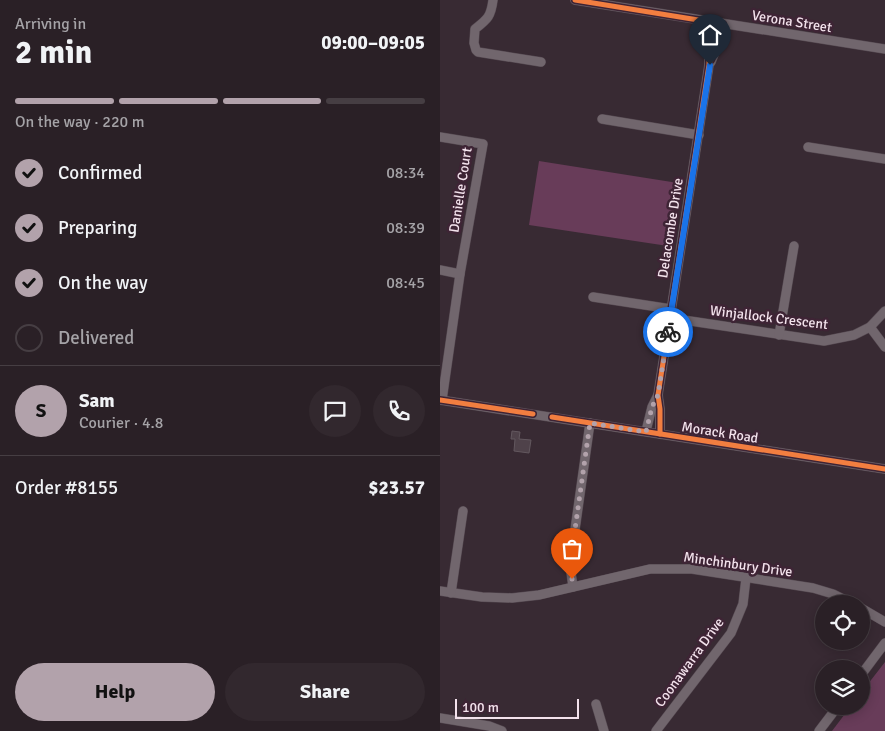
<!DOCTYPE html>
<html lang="en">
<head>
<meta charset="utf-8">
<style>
	body { margin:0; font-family:Signika,sans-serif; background:#32282e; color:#f1f3f6; height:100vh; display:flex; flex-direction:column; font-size:19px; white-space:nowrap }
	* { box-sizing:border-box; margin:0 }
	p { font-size:16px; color:#a5a3a7 }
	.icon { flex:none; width:28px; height:28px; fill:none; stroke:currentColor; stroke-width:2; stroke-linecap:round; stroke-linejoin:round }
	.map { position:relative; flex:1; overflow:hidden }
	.panel { display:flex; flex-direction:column; background:#2a2026; width:440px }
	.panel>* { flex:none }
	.fabs { position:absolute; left:375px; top:595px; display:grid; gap:10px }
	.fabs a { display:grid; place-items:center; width:55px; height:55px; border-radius:50%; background:#2a2026; box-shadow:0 2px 12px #0003,0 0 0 1px #463e43; font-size:25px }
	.scale { position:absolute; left:15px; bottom:12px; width:124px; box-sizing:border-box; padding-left:5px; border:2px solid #f3e2ec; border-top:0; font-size:14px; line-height:18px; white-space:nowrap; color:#f3e2ec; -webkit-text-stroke:4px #3e2435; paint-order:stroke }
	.pin { position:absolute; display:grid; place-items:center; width:42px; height:42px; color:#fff; margin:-51px -21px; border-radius:50% 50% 50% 0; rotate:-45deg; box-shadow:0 0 5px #0007 }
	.pin .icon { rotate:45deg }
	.courier { position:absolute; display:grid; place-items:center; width:50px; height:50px; margin:-25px; border:4px solid #1a73e8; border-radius:50%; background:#fff; color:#222; box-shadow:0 1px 6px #0007 }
	.headline em { font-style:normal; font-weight:700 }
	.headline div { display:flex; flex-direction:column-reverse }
	.headline { display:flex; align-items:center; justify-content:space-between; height:85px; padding:0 15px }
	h1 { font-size:32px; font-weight:700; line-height:38px }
	.bar { display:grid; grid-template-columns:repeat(4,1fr); gap:8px 5px; align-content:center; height:60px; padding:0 15px }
	.bar i { height:6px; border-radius:4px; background:#463e43 }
	.bar .current { background:#b2a2ab }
	.bar p { grid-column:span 4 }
	.line { display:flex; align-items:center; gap:12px; padding:0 15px; border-top:1px solid #463e43 }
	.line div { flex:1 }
	.round { display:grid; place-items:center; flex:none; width:52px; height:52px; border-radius:26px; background:#32282e }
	ol { padding:0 15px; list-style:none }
	li { display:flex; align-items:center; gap:15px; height:55px }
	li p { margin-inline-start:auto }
	li .icon { padding:5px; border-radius:50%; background:#b2a2ab; color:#111; stroke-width:4 }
	li:last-child { color:#a5a3a7 }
	li i { width:28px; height:28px; border:2px solid #463e43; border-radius:50% }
	.button { display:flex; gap:10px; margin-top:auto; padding:10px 15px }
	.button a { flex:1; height:58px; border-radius:30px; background:#b2a2ab; color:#111; font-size:20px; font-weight:700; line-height:58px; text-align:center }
	.button a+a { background:#32282e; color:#f1f3f6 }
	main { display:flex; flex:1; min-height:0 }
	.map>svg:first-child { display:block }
</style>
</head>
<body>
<main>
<section class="panel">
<div class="headline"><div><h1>2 min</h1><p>Arriving in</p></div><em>09:00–09:05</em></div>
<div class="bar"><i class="current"></i><i class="current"></i><i class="current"></i><i></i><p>On the way · 220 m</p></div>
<ol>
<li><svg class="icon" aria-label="check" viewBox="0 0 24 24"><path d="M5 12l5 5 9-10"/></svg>Confirmed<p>08:34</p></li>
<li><svg class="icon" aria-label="check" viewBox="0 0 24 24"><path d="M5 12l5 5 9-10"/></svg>Preparing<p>08:39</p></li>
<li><svg class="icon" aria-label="check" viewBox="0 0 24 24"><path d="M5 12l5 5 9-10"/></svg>On the way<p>08:45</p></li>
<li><i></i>Delivered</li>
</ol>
<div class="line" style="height:90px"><b class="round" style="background:#b2a2ab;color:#111">S</b><div><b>Sam</b><p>Courier · 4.8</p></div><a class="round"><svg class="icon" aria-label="chat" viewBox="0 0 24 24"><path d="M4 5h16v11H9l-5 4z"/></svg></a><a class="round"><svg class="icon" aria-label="phone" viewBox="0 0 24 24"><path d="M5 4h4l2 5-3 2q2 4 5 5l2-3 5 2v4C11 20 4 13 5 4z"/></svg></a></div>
<div class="line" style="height:65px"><div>Order #8155</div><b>$23.57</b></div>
<div class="button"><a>Help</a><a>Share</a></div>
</section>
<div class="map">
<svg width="445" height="731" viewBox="0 0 445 731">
	<rect width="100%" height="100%" fill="#382a33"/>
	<!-- green -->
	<g fill="#683c59">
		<polygon points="99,161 238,183 228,246 89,225"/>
		<polygon points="445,662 445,731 392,731 411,706 421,706 421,693"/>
	</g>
	<!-- building -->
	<polygon fill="#4f424a" stroke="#63585f" points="72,431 80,432 79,439 91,440 89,453 74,451 75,439 71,439"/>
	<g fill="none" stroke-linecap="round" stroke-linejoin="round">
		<!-- street casing -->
		<g stroke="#554951" stroke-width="10">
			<g id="street">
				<path d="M53 0C51 16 48 19 35 29L34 43 36 50 38 52 101 62"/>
				<polyline points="135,0 445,49"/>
				<polyline points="271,62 277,47 283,24"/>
				<polyline points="162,119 259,135"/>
				<polyline points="0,137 43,144 20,274 2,400"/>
				<polyline points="368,147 445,159"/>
				<polyline points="0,270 20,274"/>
				<polyline points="153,297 231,309"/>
				<polyline points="230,318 384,341 414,335 430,327 445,311"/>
				<polyline points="430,327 445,347"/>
				<polyline points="339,335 354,246"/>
				<polyline points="0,400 445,469"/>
				<polyline points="206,431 212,407 218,395"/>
				<polyline points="220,434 220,409 218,395 269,65 269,22"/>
				<polyline points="133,587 130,565 150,423"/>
				<polyline points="0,591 42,597 72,598 99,595 210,569 252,569 373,588 393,594 413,604"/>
				<polyline points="11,593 23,511"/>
				<polyline points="421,608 445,622"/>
				<polyline points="421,675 445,643"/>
				<polyline points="156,704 164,731"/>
				<polyline points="0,718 49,726 62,731"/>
				<polyline points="216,731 291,633 303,604 306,578"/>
				<polyline points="379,731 398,706"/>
			</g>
		</g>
		<!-- street -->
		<use href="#street" stroke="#71666d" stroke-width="9"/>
		<!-- cycleway casing -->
		<g stroke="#3e2435" stroke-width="8">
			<g id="cycleway">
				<polyline points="135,0 283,24 277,47 271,60"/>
				<polyline points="0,400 93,414"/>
				<polyline points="112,417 445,469"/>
				<polyline points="220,434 220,409 218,395 269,65 269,22"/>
			</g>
		</g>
		<!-- cycleway -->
		<use href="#cycleway" stroke="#f27e40" stroke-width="5"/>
	</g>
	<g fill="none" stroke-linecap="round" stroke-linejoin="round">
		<!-- done -->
		<polyline stroke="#b2a2ab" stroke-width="5" stroke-dasharray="0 9" points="132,579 130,565 150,423 206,432 212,407 218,395 228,332"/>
		<!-- route -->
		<polyline stroke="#1a73e8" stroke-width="6" points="228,332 270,65"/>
	</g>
	<g text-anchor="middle" stroke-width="5" stroke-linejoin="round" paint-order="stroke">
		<!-- street labels -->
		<g font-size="14" fill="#f3e2ec" stroke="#3e2435">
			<text transform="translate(352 21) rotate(9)" y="5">Verona Street</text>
			<text transform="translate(20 190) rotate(-81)" y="5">Danielle Court</text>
			<text transform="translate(230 228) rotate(-81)" y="5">Delacombe Drive</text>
			<text transform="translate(329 317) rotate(7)" y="5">Winjallock Crescent</text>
			<text transform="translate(280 432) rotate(9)" y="5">Morack Road</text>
			<text transform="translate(298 564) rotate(8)" y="5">Minchinbury Drive</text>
			<text transform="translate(249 662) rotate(-54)" y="5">Coonawarra Drive</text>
		</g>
	</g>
</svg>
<div class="fabs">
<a><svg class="icon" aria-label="locate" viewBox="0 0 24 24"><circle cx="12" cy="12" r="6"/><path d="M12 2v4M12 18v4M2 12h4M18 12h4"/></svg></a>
<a><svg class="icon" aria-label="layers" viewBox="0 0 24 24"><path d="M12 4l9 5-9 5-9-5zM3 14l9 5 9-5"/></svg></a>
</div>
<div class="scale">100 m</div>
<div class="pin" style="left:132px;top:579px;background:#ea580c"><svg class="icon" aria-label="bag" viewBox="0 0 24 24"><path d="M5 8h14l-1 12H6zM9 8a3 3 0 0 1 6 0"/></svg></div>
<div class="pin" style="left:270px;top:65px;background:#1f2937"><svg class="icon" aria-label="home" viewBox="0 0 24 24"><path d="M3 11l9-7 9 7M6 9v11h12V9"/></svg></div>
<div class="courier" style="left:228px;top:332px"><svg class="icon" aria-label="bike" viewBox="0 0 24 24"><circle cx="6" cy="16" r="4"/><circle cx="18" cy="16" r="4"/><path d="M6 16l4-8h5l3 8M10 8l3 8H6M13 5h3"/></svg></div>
</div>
</main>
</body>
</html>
